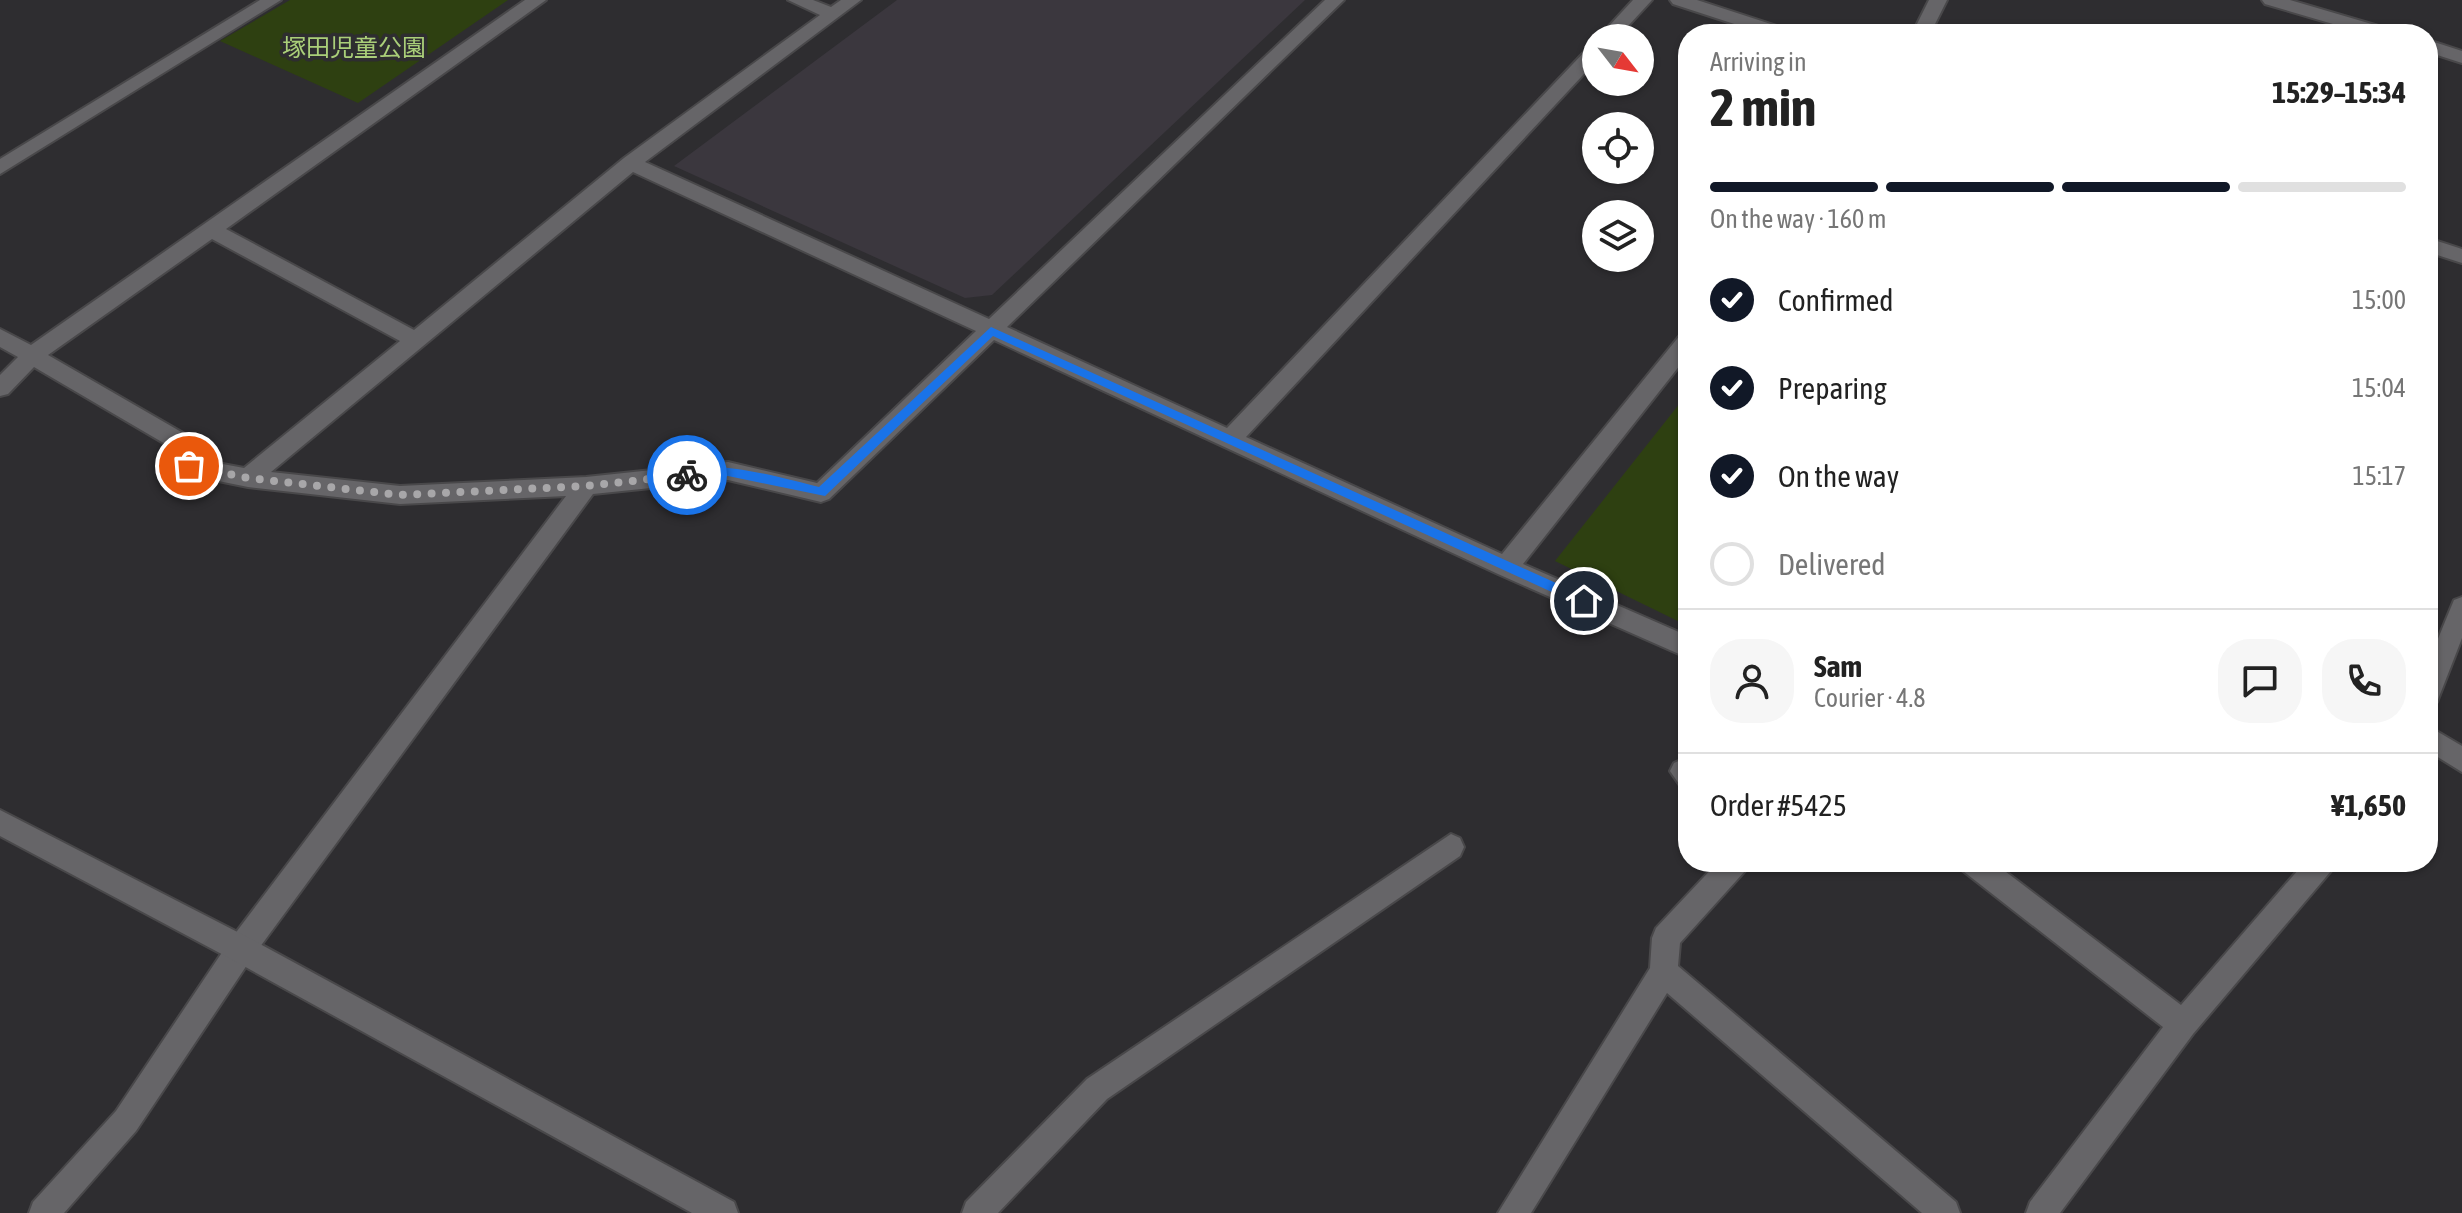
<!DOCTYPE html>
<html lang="en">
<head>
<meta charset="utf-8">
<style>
	body { margin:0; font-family:"Asap Condensed","Noto Sans JP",sans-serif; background:#f6f6f6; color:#222; height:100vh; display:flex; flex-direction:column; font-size:30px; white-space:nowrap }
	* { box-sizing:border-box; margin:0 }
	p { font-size:26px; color:#767676 }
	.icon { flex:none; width:44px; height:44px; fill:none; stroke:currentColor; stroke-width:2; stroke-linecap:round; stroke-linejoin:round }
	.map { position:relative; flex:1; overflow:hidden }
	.details { position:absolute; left:1678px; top:24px; width:760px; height:848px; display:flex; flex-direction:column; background:#fff; border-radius:32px; box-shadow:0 2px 6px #0004 }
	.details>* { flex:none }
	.needle { width:52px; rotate:121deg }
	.fabs { position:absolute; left:1582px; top:24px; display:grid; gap:16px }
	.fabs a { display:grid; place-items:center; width:72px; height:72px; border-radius:50%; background:#fff; box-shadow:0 2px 6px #0004; font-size:40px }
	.pin { position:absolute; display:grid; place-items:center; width:68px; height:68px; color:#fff; margin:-34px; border:4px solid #fff; border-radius:50%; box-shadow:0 2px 8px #0007 }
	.courier { position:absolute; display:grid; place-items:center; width:80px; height:80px; margin:-40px; border:6px solid #1a73e8; border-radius:50%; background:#fff; color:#222; box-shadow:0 2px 10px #0007 }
	.head em { font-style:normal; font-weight:700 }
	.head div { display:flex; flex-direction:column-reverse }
	.head { display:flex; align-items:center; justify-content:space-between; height:136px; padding:0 32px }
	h1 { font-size:52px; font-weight:700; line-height:60px }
	.bar { display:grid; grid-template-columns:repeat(4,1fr); gap:12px 8px; align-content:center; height:96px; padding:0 32px }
	.bar i { height:10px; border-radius:6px; background:#e0e0e0 }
	.bar .on { background:#111827 }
	.bar p { grid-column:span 4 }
	.line { display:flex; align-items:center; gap:20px; padding:0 32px; border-top:2px solid #e0e0e0 }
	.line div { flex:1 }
	.round { display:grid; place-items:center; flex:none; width:84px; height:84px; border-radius:32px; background:#f6f6f6 }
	ol { padding:0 32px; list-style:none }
	li { display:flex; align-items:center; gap:24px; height:88px }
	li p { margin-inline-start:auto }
	li .icon { padding:8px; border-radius:50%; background:#111827; color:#fff; stroke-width:4 }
	li:last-child { color:#767676 }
	li i { width:44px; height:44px; border:4px solid #e0e0e0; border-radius:50% }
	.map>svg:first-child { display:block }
</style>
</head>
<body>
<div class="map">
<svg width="2462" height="1213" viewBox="0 0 2462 1213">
	<rect width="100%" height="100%" fill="#2e2d30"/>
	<!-- built -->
	<polygon fill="#3b373e" points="897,0 1305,0 992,295 965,298 674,166"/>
	<!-- green -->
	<g fill="#2e4011">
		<polygon points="290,0 508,0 358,103 220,41"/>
		<polygon points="1688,393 1688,626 1555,561"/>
	</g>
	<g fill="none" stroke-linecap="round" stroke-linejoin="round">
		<!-- street casing -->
		<g stroke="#49484a" stroke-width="4">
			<g id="street">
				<polygon points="260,0 281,0 0,174 0,159"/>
				<path d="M525 0H546L226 229 414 330 624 158 820 15 788 0H813L831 7 841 0H861L645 162 989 319 1325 0H1344L1007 327 1227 428 1590 46 1596 44V61L1246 437 1502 554 1681 334 1688 332V355L1523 564 1688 636V658L1498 574 994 340 829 499 821 502 728 480 593 494 251 959 136 1131 64 1213H29L33 1202 116 1111 231 939 566 496 400 504 248 487 189 475 181 472 167 445 34 367 8 394 0 396V375L18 357 0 347V329L31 345ZM633 172 976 331 817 483 728 462 586 477 400 486 271 472ZM212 239 400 341 244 468 196 459 183 433 48 355Z"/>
				<polygon points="1633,0 1652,0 1617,38 1598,38"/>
				<polygon points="1670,0 1697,0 1789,30 1792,34 1765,34 1673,4"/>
				<polygon points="1929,0 1947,0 1930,34 1912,34"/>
				<polygon points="2262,0 2290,0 2392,30 2395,34 2367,34 2265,4"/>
				<polygon points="2428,40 2462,51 2462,63 2428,52"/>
				<polygon points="2428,238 2462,249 2462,263 2428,252"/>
				<polygon points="2462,597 2462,638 2437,702 2428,705 2428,663 2454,600"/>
				<polygon points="2428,726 2462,746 2462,772 2428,751"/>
				<polygon points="1683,759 1688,761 1688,788 1679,784 1670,771 1674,763"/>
				<polygon points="1451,834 1460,838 1464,847 1460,856 1107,1099 998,1213 962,1213 966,1202 1087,1079"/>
				<polygon points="1718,862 1749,862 1745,871 1680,943 1678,966 1956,1202 1960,1213 1922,1213 1667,993 1531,1213 1498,1213 1650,968 1652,938 1656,928"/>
				<polygon points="1959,862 1993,862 2181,1005 2305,862 2335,862 2331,871 2193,1034 2060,1213 2026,1213 2030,1202 2163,1027 1963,871"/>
			</g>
		</g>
		<!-- secondary casing -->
		<g stroke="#49484a" stroke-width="4">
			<polygon id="secondary" points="0,810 251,939 734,1202 738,1213 692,1213 231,959 0,836"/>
		</g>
		<!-- street -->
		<use href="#street" fill="#666568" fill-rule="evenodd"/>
		<!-- secondary -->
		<use href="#secondary" fill="#666568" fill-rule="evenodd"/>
	</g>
	<!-- route -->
	<path fill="#1a73e8" d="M991 327 1589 598 1591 601 1589 605H1580L993 336 825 496 728 476 687 480 681 475C703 454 789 480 819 487Z"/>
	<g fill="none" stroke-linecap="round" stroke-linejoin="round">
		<!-- done -->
		<polyline stroke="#a8a7a9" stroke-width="8" stroke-dasharray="0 14.4" points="189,466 248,478 400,495 586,486 687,475"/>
	</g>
	<g text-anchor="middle" stroke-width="7" stroke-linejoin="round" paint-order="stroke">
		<!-- far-park labels -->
		<g font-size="24" fill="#aacf79" stroke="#2e2d30">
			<text x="354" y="56">塚田児童公園</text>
		</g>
	</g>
</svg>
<div class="fabs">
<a><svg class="needle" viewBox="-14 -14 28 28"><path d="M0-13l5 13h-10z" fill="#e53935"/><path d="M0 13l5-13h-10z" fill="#767676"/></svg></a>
<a><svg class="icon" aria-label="locate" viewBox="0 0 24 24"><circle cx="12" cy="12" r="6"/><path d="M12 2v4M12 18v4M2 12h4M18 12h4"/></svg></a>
<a><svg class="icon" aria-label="layers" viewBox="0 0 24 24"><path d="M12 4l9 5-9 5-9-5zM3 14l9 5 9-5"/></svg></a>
</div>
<div class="pin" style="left:189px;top:466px;background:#ea580c"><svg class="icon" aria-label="bag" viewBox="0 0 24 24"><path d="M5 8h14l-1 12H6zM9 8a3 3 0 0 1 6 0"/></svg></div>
<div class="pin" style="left:1584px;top:601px;background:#1f2937"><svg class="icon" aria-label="home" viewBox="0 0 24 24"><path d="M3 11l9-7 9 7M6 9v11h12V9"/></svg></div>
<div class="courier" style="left:687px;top:475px"><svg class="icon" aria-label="bike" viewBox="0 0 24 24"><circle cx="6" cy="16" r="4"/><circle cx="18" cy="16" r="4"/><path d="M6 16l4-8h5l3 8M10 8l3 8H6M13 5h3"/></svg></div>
<section class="details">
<div class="head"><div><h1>2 min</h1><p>Arriving in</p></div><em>15:29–15:34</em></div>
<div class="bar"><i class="on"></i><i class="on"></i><i class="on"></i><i></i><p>On the way · 160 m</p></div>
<ol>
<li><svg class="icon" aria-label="check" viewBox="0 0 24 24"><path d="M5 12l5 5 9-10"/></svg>Confirmed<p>15:00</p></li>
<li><svg class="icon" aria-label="check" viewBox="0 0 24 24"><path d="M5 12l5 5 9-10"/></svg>Preparing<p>15:04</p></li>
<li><svg class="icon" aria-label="check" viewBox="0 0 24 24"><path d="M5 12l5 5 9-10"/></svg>On the way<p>15:17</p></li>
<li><i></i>Delivered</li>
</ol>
<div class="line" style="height:144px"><a class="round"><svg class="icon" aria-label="person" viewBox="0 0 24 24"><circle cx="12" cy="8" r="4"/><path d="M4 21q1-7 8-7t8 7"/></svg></a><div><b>Sam</b><p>Courier · 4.8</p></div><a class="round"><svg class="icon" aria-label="chat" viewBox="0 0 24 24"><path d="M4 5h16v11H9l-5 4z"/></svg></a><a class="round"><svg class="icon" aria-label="phone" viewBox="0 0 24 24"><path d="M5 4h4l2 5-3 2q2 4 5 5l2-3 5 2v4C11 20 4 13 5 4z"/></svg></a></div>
<div class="line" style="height:104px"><div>Order #5425</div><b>¥1,650</b></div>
</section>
</div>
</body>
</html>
